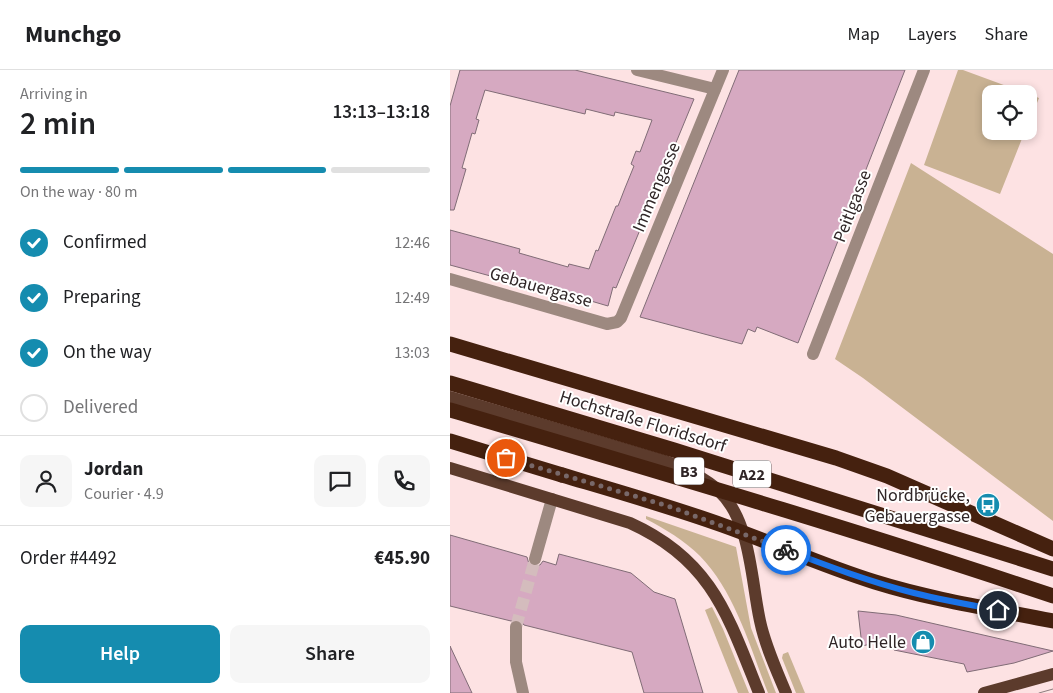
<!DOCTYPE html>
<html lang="en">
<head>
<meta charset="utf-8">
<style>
	body { margin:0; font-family:"Source Sans 3",sans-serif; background:#f6f6f6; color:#202124; height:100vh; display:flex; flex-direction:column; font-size:19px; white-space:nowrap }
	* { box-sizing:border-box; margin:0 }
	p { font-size:16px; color:#757577 }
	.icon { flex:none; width:28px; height:28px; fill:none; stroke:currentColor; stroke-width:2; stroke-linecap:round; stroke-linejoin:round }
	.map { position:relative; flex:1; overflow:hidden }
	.sheet { display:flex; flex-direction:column; background:#fff; width:450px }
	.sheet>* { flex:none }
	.fabs { position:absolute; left:532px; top:15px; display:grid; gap:10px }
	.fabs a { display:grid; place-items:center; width:55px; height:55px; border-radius:10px; background:#fff; box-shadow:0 2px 8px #0003; font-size:25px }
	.pin { position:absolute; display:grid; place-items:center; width:42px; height:42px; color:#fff; margin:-21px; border:2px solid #fff; border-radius:50%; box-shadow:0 1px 5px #0007 }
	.courier { position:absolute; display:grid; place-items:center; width:50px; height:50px; margin:-25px; border:4px solid #1a73e8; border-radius:50%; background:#fff; color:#222; box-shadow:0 1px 6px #0007 }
	.summary em { font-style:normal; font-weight:600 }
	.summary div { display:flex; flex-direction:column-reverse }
	.summary { display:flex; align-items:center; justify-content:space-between; height:85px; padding:0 20px }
	h1 { font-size:32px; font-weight:600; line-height:38px }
	.bar { display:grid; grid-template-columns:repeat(4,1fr); gap:8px 5px; align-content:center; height:60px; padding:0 20px }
	.bar i { height:6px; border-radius:4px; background:#e0e0e0 }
	.bar .active { background:#158caf }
	.bar p { grid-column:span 4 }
	.line { display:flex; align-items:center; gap:12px; padding:0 20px; border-top:1px solid #e0e0e0 }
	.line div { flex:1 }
	.round { display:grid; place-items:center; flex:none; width:52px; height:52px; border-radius:10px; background:#f6f6f6 }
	ol { padding:0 20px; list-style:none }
	li { display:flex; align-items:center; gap:15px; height:55px }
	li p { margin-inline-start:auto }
	li .icon { padding:5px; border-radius:50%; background:#158caf; color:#fff; stroke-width:4 }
	li:last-child { color:#757577 }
	li i { width:28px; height:28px; border:2px solid #e0e0e0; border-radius:50% }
	.cta { display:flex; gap:10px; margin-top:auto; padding:10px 20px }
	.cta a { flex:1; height:58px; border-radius:10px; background:#158caf; color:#fff; font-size:20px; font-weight:600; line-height:58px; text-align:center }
	.cta a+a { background:#f6f6f6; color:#202124 }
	header { display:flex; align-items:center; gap:30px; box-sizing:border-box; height:70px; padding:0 25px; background:#fff; border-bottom:1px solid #e0e0e0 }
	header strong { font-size:24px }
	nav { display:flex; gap:28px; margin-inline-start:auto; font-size:18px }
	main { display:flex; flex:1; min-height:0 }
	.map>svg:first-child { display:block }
</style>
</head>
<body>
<header>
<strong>Munchgo</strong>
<nav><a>Map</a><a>Layers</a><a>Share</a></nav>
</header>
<main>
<section class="sheet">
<div class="summary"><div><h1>2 min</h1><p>Arriving in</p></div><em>13:13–13:18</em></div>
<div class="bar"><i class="active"></i><i class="active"></i><i class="active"></i><i></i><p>On the way · 80 m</p></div>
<ol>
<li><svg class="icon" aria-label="check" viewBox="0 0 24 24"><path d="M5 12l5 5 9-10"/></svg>Confirmed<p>12:46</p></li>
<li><svg class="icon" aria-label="check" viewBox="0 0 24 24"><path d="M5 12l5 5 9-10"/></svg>Preparing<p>12:49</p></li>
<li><svg class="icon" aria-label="check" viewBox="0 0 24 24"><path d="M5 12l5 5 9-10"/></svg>On the way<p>13:03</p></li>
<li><i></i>Delivered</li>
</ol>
<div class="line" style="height:90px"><a class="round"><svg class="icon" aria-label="person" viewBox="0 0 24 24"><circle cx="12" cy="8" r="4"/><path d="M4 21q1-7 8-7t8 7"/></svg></a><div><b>Jordan</b><p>Courier · 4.9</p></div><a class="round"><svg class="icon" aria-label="chat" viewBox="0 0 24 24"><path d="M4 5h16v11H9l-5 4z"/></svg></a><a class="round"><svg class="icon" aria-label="phone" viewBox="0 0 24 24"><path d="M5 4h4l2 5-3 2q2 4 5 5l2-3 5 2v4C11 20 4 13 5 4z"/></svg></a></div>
<div class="line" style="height:65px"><div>Order #4492</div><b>€45.90</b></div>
<div class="cta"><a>Help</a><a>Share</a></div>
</section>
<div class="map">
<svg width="603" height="623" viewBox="0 0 603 623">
	<rect width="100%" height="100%" fill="#fde2e3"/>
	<!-- green -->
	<g fill="#c9b293">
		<polygon points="508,0 513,0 578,24 541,24 541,61 575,61 550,124 474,95"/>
		<polygon points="579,24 589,28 579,53"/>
		<polygon points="461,93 603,184 603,451 413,308 385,289"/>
		<path d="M196 446 286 477 301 558 326 623H318C300 577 285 522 250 486 234 470 215 459 196 449Z"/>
		<polygon points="262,537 273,559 299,623 288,623 255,540"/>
		<polygon points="338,582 355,623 346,623 332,588 333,584"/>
	</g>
	<!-- building -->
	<g fill="#d6a9c1" stroke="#806c76">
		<polygon points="10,0 125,0 244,29 166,218 163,217 158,236 141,231 140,233 0,195 0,160 70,179 69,183 118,197 119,194 139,199 146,180 148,181 166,136 168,136 175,118 184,96 181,94 186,81 190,82 202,50 165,42 164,46 136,39 135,44 35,20 26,49 29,50 25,64 22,63 12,98 16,99 4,140 0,140 0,36"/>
		<polygon points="289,0 455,0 348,273 307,257 305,262 298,259 292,274 190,247"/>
		<polygon points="0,465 77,487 79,494 83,497 90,495 93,491 106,495 109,484 181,503 204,522 225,529 253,623 194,623 182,582 74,555 70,550 66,549 61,551 0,536"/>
		<polygon points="408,541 446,545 603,581 564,593 517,602 514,594 444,580 447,568 412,576"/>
		<polygon points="0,576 22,623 0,623"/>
	</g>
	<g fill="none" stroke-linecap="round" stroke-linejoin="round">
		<!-- minor-tunnel -->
		<polyline stroke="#d4bcbd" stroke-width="12" stroke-dasharray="12 6" stroke-linecap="butt" points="66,557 85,489"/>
		<!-- minor -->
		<g stroke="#9d8980" stroke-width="12">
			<polyline points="187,0 265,19"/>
			<polyline points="0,209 157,254 167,252 171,248 273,0"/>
			<polyline points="363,284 474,0"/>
			<polyline points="85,489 102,429"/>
			<polyline points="66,557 66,592 73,623"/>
		</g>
		<!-- major -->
		<g stroke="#5c3b2c" stroke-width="12">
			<path d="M0 327 212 390C232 397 253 406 269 421 301 451 301 510 310 551 315 575 326 599 336 623"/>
			<path d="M0 398 180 453C262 490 278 546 309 623"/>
			<polyline points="534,623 603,604"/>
		</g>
		<!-- highway -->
		<g stroke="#45210f" stroke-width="15">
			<polyline points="0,274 386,388 437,406 603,479"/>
			<polyline points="0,313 224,380 603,499"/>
			<polyline points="0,371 112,405"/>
		</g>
		<!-- tram -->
		<polyline stroke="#8e7d7e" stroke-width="1" points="589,623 603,619"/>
		<!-- highway-bridge -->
		<g stroke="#45210f" stroke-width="15">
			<path d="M0 340C202 400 404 459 603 526"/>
			<path d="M112 405C166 421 219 436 272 455 323 473 373 496 425 512 483 530 543 539 603 551"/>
		</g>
	</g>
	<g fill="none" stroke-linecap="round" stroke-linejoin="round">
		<!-- done -->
		<polyline stroke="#786869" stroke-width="5" stroke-dasharray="0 9" points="56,388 218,436 336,480"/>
		<!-- route -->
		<path stroke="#1a73e8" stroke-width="6" d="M336 480C378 496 420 512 464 523 492 530 520 535 548 540"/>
	</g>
	<!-- icons -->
	<defs>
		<g id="bus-disc" transform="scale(1.25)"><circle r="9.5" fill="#158caf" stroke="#fff"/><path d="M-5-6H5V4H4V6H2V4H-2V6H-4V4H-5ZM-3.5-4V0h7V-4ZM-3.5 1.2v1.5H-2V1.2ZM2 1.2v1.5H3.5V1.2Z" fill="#fff"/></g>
		<g id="shop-disc" transform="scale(1.25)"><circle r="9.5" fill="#158caf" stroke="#fff"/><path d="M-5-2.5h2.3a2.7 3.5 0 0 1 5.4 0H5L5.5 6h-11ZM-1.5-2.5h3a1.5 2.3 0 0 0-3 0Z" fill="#fff"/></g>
	</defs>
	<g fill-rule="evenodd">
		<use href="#bus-disc" x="538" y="435"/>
		<use href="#shop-disc" x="473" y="572"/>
	</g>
	<g text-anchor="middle" stroke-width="4" stroke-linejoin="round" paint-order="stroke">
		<!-- shield labels -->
		<g fill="#fff" stroke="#6e6768" stroke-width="1">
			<rect x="224" y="387.5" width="30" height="27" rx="4"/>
			<rect x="283" y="390.5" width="38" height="27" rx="4"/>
		</g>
		<g font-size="16" font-weight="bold" fill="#302627">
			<text x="239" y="407">B3</text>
			<text x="302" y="410">A22</text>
		</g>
		<!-- street labels -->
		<g font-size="18" fill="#302627" stroke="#fff">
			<text transform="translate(206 117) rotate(-67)" y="6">Immengasse</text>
			<text transform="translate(402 136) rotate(-69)" y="6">Peitlgasse</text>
			<text transform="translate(91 217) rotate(16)" y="6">Gebauergasse</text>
			<text transform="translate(193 351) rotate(17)" y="6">Hochstraße Floridsdorf</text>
		</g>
		<!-- poi labels -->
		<g font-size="18" fill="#302627" stroke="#fff" text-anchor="end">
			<text x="520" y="431">Nordbrücke,<tspan x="520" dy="21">Gebauergasse</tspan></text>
			<text x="456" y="578">Auto Helle</text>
		</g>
	</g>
</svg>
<div class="fabs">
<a><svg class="icon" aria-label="locate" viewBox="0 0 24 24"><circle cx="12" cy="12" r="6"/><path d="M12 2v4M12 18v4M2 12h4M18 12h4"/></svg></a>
</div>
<div class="pin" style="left:56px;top:388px;background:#ea580c"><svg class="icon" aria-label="bag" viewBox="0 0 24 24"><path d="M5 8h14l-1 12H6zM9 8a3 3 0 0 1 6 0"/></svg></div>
<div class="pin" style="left:548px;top:540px;background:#1f2937"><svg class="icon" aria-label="home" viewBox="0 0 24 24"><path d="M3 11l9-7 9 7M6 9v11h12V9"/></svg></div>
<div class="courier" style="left:336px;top:480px"><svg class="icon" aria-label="bike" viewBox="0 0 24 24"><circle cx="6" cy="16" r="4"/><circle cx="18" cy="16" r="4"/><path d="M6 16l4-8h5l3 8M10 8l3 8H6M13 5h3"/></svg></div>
</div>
</main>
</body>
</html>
